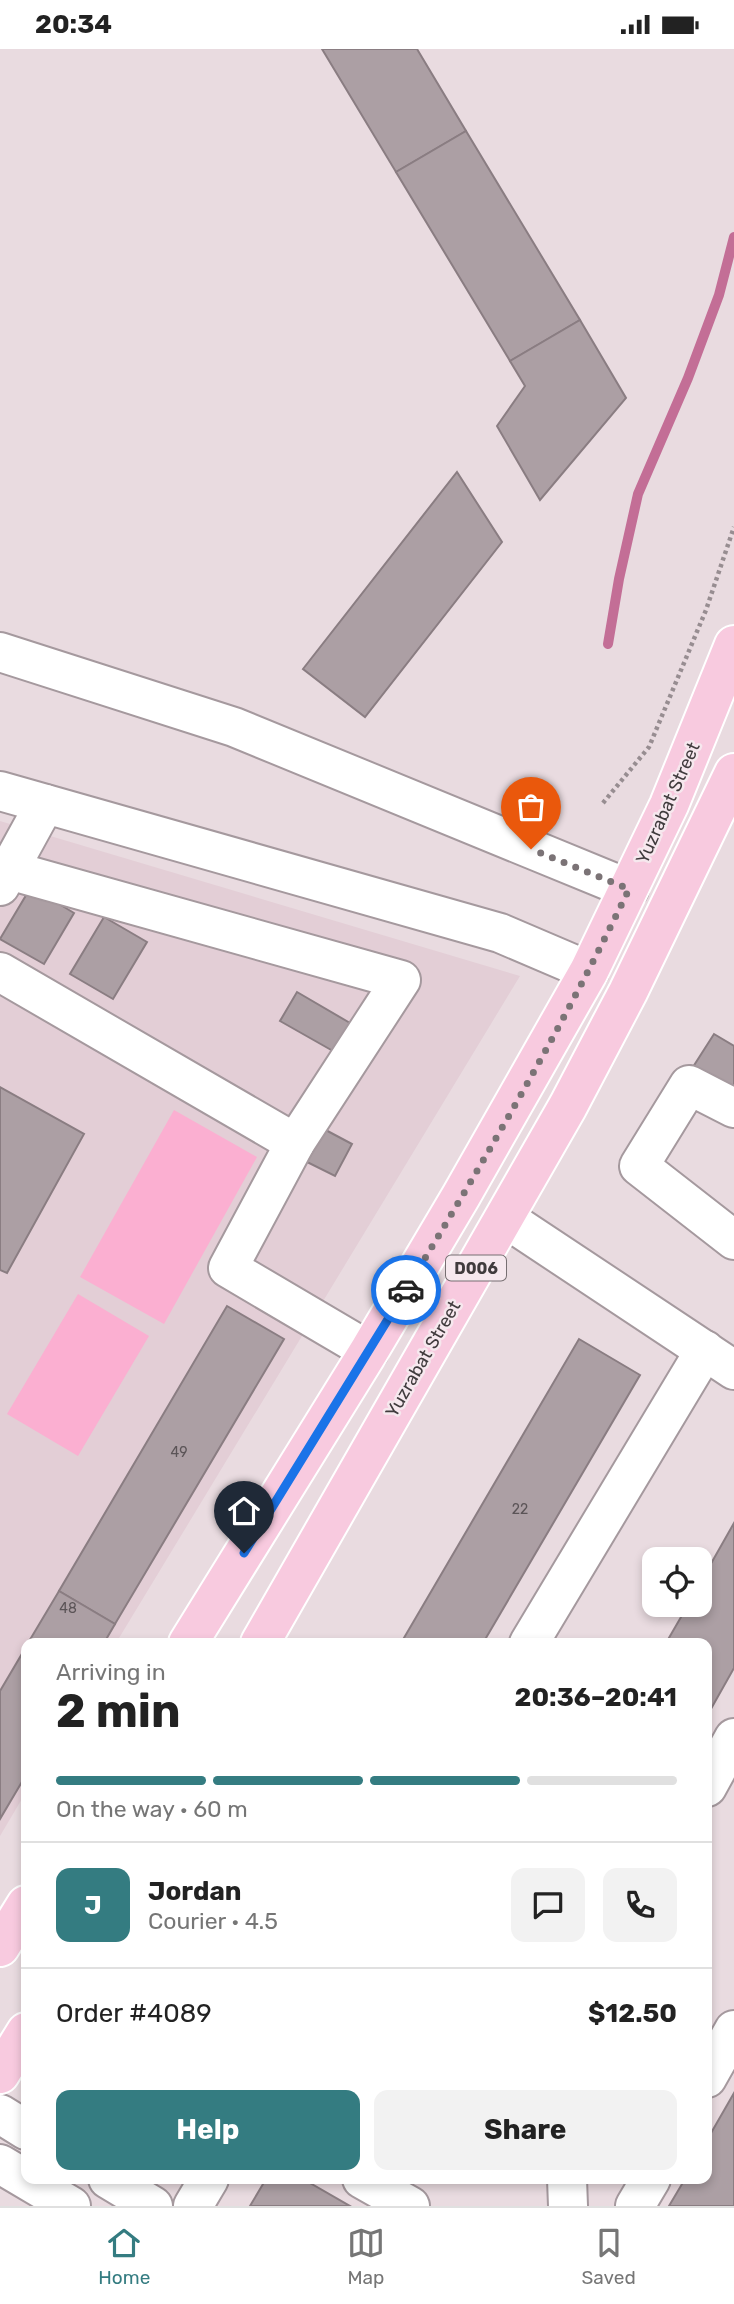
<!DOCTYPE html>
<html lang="en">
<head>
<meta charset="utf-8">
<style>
	body { margin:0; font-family:Rubik,sans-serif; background:#f2f2f2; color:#222; height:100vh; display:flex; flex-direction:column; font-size:26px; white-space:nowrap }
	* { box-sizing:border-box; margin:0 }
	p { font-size:23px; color:#767676 }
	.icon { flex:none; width:38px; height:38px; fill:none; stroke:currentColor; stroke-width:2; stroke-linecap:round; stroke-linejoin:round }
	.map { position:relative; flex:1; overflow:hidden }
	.side { position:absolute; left:21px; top:1589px; width:691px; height:546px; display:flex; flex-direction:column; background:#fff; border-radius:14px; box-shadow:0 4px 10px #0003 }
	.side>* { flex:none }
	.buttons { position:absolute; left:642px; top:1498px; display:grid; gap:14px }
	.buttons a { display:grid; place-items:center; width:70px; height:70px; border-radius:14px; background:#fff; box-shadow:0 4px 10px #0003; font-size:35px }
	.pin { position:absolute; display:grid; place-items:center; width:60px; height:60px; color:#fff; margin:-72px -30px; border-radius:50% 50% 50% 0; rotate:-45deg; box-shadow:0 0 7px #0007 }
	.pin .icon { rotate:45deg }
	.courier { position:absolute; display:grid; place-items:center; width:70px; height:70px; margin:-35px; border:5px solid #1a73e8; border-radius:50%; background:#fff; color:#222; box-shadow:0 2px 9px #0007 }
	.head em { font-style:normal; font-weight:700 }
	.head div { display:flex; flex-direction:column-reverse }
	.head { display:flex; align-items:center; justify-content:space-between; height:119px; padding:0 35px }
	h1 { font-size:46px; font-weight:700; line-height:52px }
	.bar { display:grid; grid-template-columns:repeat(4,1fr); gap:10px 7px; align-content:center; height:84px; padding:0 35px }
	.bar i { height:9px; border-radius:5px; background:#e0e0e0 }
	.bar .selected { background:#347c81 }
	.bar p { grid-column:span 4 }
	.line { display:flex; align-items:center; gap:18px; padding:0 35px; border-top:2px solid #e0e0e0 }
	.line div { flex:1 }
	.round { display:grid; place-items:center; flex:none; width:74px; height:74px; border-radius:14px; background:#f2f2f2 }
	.primary-button { display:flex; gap:14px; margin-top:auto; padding:14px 35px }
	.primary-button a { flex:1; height:80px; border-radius:14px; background:#347c81; color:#fff; font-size:28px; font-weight:700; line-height:80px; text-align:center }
	.primary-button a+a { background:#f2f2f2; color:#222 }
	.status { display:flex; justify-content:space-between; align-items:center; height:49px; padding:0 35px; background:#fff; direction:ltr }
	.status svg { height:19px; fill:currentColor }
	.dock { display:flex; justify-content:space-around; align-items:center; height:98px; border-top:2px solid #e0e0e0; background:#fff; font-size:19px; color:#767676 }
	.dock a { display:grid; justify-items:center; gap:4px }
	.dock .selected { color:#347c81 }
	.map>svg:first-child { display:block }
</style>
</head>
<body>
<div class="status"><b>20:34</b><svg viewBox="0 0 49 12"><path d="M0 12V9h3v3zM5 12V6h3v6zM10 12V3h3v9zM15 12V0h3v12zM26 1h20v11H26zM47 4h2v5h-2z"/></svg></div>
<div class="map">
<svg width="734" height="2157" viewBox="0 0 734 2157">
	<rect width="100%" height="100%" fill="#e9dbe0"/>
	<!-- built -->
	<polygon fill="#e3ced6" points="0,772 520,927 116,1594 26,1594 26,1743 0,1787"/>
	<!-- green -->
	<g fill="#fbafd1">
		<polygon points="174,1061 257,1108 164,1275 80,1228"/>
		<polygon points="78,1245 149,1287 78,1407 7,1365"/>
	</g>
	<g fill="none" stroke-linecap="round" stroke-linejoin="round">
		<!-- stream -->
		<polyline stroke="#c36e96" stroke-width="10" points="608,595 619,530 638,445 688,329 719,246 734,188"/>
	</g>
	<!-- building -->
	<g fill="#ac9fa4" stroke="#8a7d82" stroke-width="2">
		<polygon points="322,0 417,0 466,82 396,123"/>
		<polygon points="466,82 580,271 510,312 396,123"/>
		<polygon points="580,271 626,349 540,451 497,377 525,337 510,312"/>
		<polygon points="457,423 502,493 365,668 303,620"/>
		<polygon points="31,838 74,864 44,915 0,890"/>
		<polygon points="104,868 147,893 113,950 70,925"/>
		<polygon points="297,943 350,974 333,1002 280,972"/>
		<polygon points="714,985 734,997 734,1043 693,1018"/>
		<polygon points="0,1038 84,1085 7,1224 0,1221"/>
		<polygon points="320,1078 352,1095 335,1127 303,1111"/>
		<polygon points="227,1257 284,1290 115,1575 59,1542"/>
		<polygon points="579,1290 640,1326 483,1594 401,1594"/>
		<polygon points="734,1474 734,1619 707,1667 707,1594 666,1594 688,1556 700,1556 700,1534"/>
		<polygon points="59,1542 115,1575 104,1594 28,1594"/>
		<polygon points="26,1598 26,1726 0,1770 0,1642"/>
		<polygon points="734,2044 734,2157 669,2157 685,2130 707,2130 707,2091"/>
		<polygon points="266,2130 303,2130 350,2157 250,2157"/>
	</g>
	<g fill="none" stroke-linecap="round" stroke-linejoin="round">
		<!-- minor casing -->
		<g stroke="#a5999e" stroke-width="42">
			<g id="minor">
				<polyline points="0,603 234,678 629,840"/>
				<polyline points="0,742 500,884 589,922"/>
				<polyline points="9,821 401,931 295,1094 228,1219 369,1302"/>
				<polyline points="0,837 45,755"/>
				<polyline points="0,923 295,1094"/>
				<polyline points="734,1059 689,1036 639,1117 734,1191"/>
				<polyline points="505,1169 734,1321"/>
				<polyline points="529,1594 705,1301"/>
				<polyline points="707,1738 734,1689"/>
				<polyline points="707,2029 734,1981"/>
				<polyline points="0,2065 26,2081"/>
				<polyline points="0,2115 71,2157"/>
				<polyline points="108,2130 153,2157"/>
				<polyline points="362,2130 410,2157"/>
				<polyline points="567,2130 568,2157"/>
				<polyline points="193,2157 209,2130"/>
				<polyline points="635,2157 651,2130"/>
			</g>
		</g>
		<!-- major casing -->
		<g stroke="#fff" stroke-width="42">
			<g id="major">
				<polyline points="188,1594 369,1302 461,1147 589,922 669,756 734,596"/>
				<polyline points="260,1594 568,1057 628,943 734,724"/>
				<polyline points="0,1898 26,1856"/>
				<polyline points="0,2025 26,1983"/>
			</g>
		</g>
		<!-- path -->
		<polyline stroke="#978d91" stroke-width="4.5" stroke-dasharray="3.5 3.5" stroke-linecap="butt" points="603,754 649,698 706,561 734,478"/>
		<!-- minor -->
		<use href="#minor" stroke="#fff" stroke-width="38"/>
		<!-- major -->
		<use href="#major" stroke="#f8cadf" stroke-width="38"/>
	</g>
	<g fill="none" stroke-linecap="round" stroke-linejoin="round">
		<!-- done -->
		<path stroke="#7b7376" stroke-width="7" stroke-dasharray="0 12.6" d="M406 1241C485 1110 563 978 629 840L531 800"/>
		<!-- route -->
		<polyline stroke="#1a73e8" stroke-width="9" points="244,1504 406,1241"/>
	</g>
	<g text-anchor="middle" stroke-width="5" stroke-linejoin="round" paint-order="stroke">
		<!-- number labels -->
		<g font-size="14" fill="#5b5457">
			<text x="179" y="1408">49</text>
			<text x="520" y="1465">22</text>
			<text x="68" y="1564">48</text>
		</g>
		<!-- shield labels -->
		<rect fill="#f6e8ee" stroke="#776f72" stroke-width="2" x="446" y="1206.5" width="60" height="25" rx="5"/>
		<g font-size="16" font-weight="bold" fill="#403b3d">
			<text x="476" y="1225">D006</text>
		</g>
		<!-- street labels -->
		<g font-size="18" fill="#403b3d" stroke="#f6e8ee">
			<text transform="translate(668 754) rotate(-66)" y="6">Yuzrabat Street</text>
			<text transform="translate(423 1310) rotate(-60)" y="6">Yuzrabat Street</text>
		</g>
	</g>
</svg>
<div class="buttons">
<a><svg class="icon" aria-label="locate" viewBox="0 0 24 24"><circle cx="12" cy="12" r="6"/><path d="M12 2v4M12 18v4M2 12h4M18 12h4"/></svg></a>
</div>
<div class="pin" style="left:531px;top:800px;background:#ea580c"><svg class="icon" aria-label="bag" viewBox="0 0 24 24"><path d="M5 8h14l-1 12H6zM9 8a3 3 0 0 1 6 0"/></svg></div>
<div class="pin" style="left:244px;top:1504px;background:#1f2937"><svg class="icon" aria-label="home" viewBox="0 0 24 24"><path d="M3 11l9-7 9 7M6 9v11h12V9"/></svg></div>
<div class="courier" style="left:406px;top:1241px"><svg class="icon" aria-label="car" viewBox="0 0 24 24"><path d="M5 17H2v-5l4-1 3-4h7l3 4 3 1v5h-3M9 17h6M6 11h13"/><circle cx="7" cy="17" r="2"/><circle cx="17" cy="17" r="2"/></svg></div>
<section class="side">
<div class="head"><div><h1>2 min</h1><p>Arriving in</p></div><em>20:36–20:41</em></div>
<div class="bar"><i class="selected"></i><i class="selected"></i><i class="selected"></i><i></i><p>On the way · 60 m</p></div>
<div class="line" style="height:126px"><b class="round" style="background:#347c81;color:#fff">J</b><div><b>Jordan</b><p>Courier · 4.5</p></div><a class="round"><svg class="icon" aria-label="chat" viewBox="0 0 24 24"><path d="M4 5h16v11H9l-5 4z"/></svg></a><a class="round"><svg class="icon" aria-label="phone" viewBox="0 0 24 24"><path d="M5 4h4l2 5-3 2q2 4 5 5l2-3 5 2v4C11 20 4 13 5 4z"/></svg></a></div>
<div class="line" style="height:91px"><div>Order #4089</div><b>$12.50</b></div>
<div class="primary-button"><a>Help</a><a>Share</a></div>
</section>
</div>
<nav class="dock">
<a class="selected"><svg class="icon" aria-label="home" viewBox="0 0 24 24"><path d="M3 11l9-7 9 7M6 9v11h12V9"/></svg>Home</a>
<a><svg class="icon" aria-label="map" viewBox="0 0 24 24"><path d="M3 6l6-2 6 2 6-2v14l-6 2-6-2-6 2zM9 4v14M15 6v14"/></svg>Map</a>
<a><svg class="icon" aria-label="saved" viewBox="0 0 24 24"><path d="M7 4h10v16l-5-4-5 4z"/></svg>Saved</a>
</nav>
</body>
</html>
